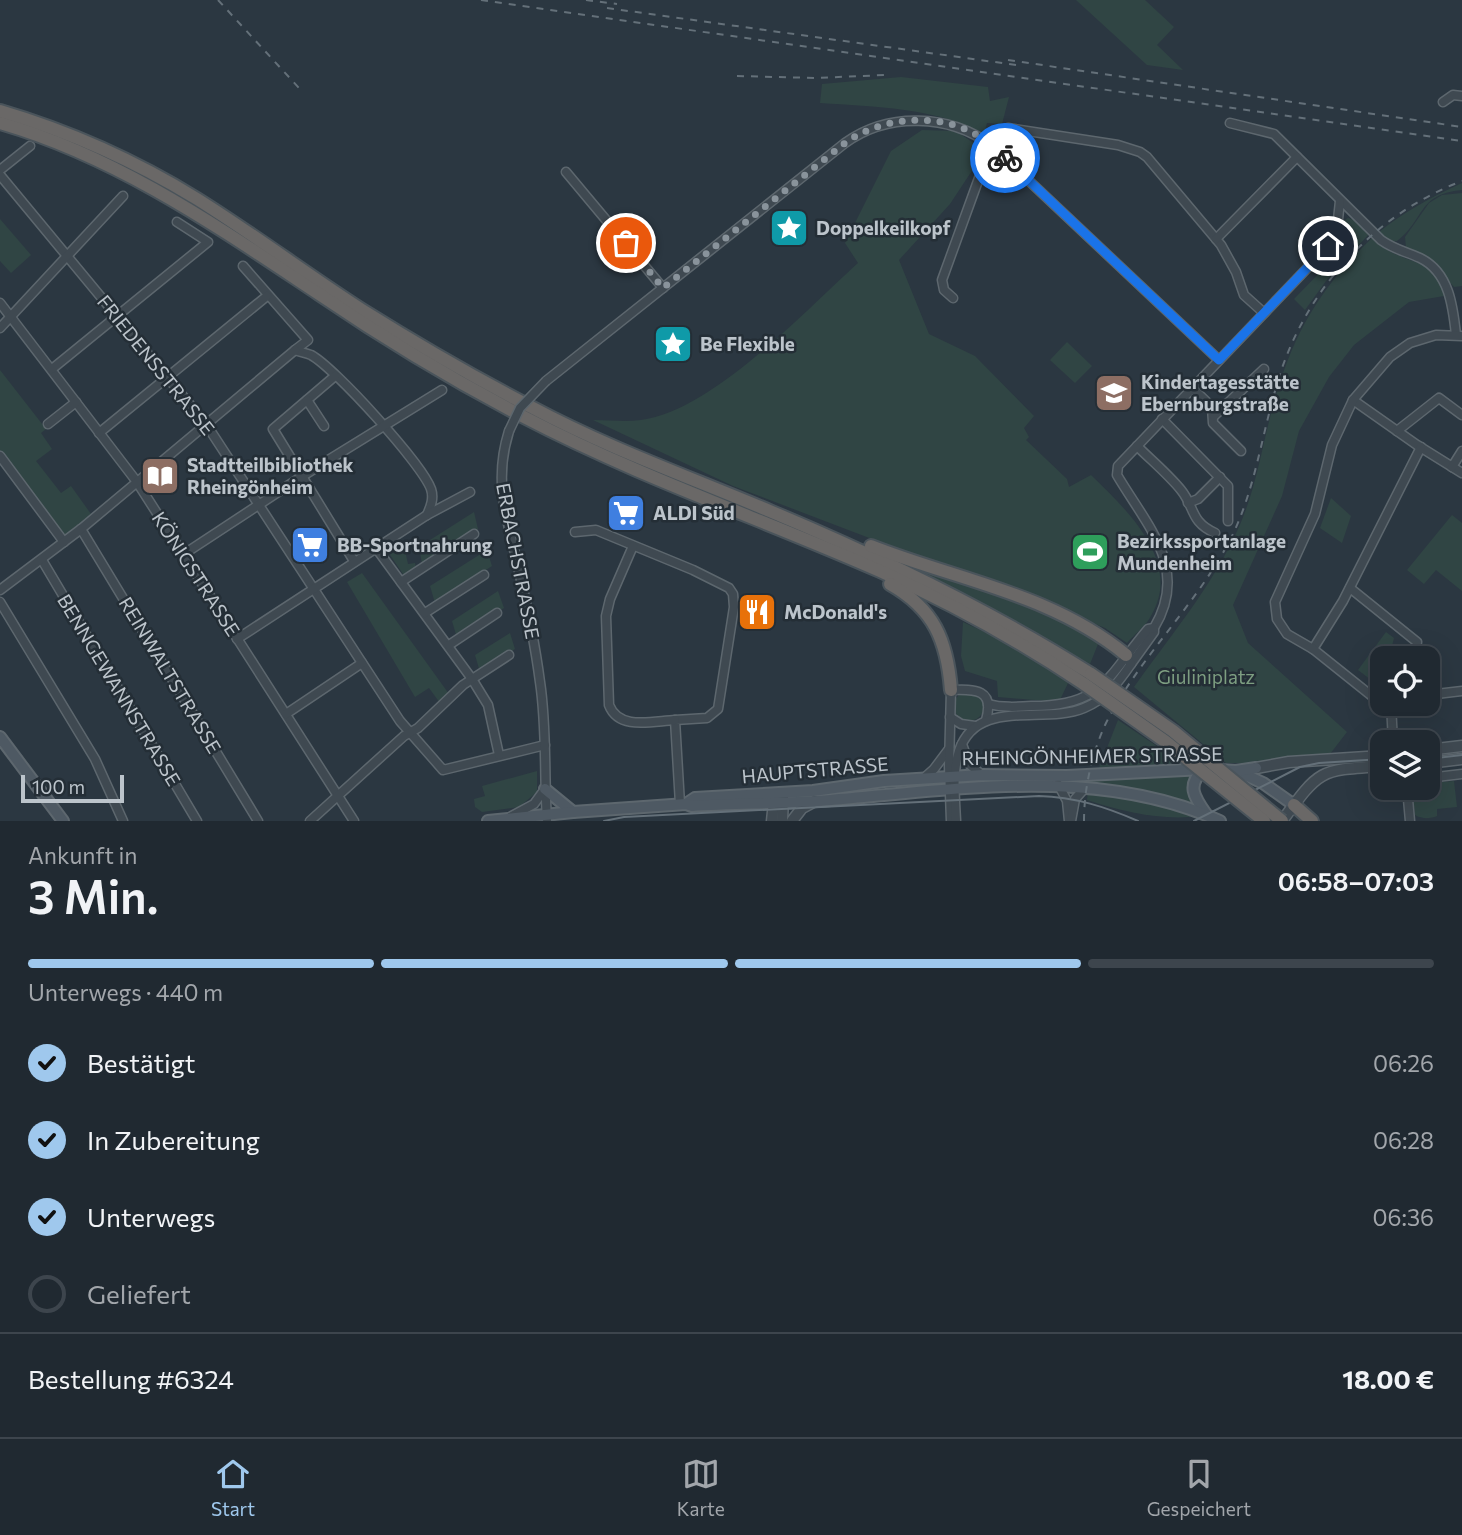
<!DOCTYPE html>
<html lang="de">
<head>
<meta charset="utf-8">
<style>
	body { margin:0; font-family:Commissioner,sans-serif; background:#283139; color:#f1f3f6; height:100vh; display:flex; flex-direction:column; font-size:26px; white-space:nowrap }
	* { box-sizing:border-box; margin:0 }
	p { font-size:23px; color:#a2a6ab }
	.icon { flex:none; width:38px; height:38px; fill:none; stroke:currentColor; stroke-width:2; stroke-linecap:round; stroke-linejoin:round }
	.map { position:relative; height:821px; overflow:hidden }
	.sheet { display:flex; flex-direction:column; background:#202931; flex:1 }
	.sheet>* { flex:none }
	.controls { position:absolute; left:1370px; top:646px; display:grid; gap:14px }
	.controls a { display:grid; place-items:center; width:70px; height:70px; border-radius:14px; background:#202931; box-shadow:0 7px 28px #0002,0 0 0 2px #3d454d; font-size:35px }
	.scale { position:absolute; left:21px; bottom:18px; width:103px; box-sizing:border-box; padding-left:7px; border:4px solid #bcc4cb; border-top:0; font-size:19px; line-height:24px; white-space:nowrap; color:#bcc4cb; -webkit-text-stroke:5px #242e36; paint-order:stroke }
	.pin { position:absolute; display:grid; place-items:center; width:60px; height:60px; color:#fff; margin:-30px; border:4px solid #fff; border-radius:50%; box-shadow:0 2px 7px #0007 }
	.courier { position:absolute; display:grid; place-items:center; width:70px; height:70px; margin:-35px; border:5px solid #1a73e8; border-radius:50%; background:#fff; color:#222; box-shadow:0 2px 9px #0007 }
	.summary em { font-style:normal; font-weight:600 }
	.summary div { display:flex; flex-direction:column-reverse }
	.summary { display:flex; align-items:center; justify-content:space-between; height:119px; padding:0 28px }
	h1 { font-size:46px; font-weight:600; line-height:52px }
	.bar { display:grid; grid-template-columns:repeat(4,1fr); gap:10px 7px; align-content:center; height:84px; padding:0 28px }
	.bar i { height:9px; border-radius:5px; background:#3d454d }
	.bar .selected { background:#9fc8ed }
	.bar p { grid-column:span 4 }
	.line { display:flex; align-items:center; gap:18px; padding:0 28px; border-top:2px solid #3d454d }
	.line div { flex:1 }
	ol { padding:0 28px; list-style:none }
	li { display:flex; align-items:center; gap:21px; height:77px }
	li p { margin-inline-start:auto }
	li .icon { padding:7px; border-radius:50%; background:#9fc8ed; color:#111; stroke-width:4 }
	li:last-child { color:#a2a6ab }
	li i { width:38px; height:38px; border:4px solid #3d454d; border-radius:50% }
	.menu { display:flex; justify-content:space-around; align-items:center; height:98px; border-top:2px solid #3d454d; background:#202931; font-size:19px; color:#a2a6ab }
	.menu a { display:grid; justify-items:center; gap:4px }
	.menu .selected { color:#9fc8ed }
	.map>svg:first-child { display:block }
</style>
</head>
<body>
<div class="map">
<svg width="1462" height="821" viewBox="0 0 1462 821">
	<rect width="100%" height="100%" fill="#2b3741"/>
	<!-- green -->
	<g fill="#304544">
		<polygon points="1076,0 1145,0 1174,27 1157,45 1183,70 1147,65"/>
		<path d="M901 77 988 87 990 101 1009 97 1002 124 987 123 984 134C935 107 875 107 820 103L822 84Z"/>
		<path d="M922 130 956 131 985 151 950 204 899 260 929 334 975 356 1034 416 1024 428 1029 437 1026 440 1067 479 1069 487 1091 475C1126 509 1182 561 1152 614 1147 625 1135 634 1127 643L1105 628 983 577 940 565 733 486 593 420C609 420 626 422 641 420 711 412 806 310 858 263L845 243 891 151Z"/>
		<path d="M1462 183V190C1417 194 1425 220 1397 241L1390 242 1379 232C1405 211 1432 197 1462 183Z"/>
		<polygon points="1462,193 1462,286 1454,287 1429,259 1406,248 1405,237 1429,203 1442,195"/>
		<polygon points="1348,218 1357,221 1369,234 1326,281 1305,310 1294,299 1332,260 1327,255 1341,238 1342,222"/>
		<polygon points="0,219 31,255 11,273 0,261"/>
		<path d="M1372 238C1379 243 1387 251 1395 254 1422 266 1436 263 1444 296L1409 302 1354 345 1329 377 1299 431 1282 496 1233 605 1248 643 1347 732 1330 754 1249 763H1226L1134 687C1173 632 1221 576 1245 512 1260 472 1265 429 1278 389 1297 326 1325 283 1372 238Z"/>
		<polygon points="1067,342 1092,366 1075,383 1050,360"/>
		<polygon points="0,370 46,429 41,433 52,449 36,461 61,493 71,486 91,514 64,536 0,451"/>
		<polygon points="1331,498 1351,516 1342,543 1320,528"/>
		<polygon points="474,512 478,529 422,564 419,547"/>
		<polygon points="1452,515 1462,523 1462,591 1436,570 1424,584 1407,570"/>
		<polygon points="398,540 403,541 408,564 415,563 416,568 406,575 403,574 386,549"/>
		<polygon points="487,550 492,566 435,603 430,586"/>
		<polygon points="917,568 971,584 1038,609 1100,639 1090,664 916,570"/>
		<polygon points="362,573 449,694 440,703 429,688 415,697 347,582"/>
		<polygon points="498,591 504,608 457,638 452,621"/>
		<polygon points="963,622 1013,645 1069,681 1059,702 998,697 997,681 965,671 961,656"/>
		<polygon points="1386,632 1394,638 1389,658 1382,658 1382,680 1379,686 1358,670"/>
		<polygon points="510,633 515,649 480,672 475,655"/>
		<circle cx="969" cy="706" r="15"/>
		<polygon points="1118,720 1182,763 1099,768"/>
		<polygon points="537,771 537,792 519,807 482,812 475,807 474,799 485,796 482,786"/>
		<polygon points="1192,774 1194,805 1192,805 1146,792 1089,785 1090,780"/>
		<path d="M1454 781 1457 807 1437 809V816C1430 819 1422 819 1415 815L1412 788H1428V783Z"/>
		<path d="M1088 792 1137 797 1200 816C1163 821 1123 812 1087 800Z"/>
	</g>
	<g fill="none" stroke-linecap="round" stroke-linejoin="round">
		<!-- minor casing -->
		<g stroke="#5d676e" stroke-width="11">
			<g id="minor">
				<polyline points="1443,102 1453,95 1462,96"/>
				<path d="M1230 123 1274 134 1381 240C1395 250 1405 251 1420 258 1449 272 1453 306 1456 335"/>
				<polyline points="994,132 1008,128 1118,145 1140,152 1147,157 1221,245 1236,272 1244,295 1264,313"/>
				<polyline points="0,170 30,146"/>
				<polyline points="566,172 663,288"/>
				<polyline points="0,175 206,424 400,721 443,770 545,745"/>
				<polyline points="1216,239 1297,157"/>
				<path d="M243 266 308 340 295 350C300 352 306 353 311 355 334 367 422 464 431 489 434 498 431 506 427 515"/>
				<polyline points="953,298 944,290 942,280 991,145"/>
				<polyline points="0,303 137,482 354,821"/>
				<polyline points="0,328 123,196"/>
				<polyline points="52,369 208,242 177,222"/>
				<polyline points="335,376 273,429 354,561"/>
				<path d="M546 381 845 143C888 112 949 114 991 145L1219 360"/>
				<polyline points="1192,388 1212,407 1213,423 1241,451"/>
				<polyline points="307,400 324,426"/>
				<polyline points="1353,400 1417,445 1462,473"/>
				<polyline points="1214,416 1264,369"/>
				<polyline points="1162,419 1228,486 1228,521"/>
				<polyline points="48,424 76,402"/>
				<path d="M509 431C493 482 507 517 518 567 527 605 535 644 540 682 547 728 544 775 547 821"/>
				<polyline points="1397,431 1439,398 1462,415"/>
				<polyline points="99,433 267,296"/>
				<path d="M1137 446C1151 460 1168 474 1181 490 1195 507 1190 522 1215 533"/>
				<polyline points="0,456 64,542"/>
				<polyline points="1452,467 1462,451"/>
				<polyline points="1188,503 1198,499 1220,477"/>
				<polyline points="81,529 258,821"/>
				<polyline points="575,532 596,530 693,570 729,588 733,594 734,607 718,709 707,718 675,720 680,804"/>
				<path d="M633 546 610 599 606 616 609 705C619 731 653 721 675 720"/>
				<polyline points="376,548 472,679 488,705 499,755"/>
				<polyline points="184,554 301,477 442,390"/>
				<polyline points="42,560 197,821"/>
				<polyline points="401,582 474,534"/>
				<polyline points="1350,588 1417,642 1414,658"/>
				<polyline points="0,590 81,529 295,350"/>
				<polyline points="0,602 95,759 123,821"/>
				<polyline points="425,613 484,575"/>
				<polyline points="237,639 427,515 470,492"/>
				<polyline points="449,645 497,613"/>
				<polyline points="1313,649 1343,601 1421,447"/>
				<path d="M1131 664 1154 632V628C1190 568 1147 526 1117 475L1118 466 1336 238 1340 201"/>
				<polyline points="1428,695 1462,691"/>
				<polyline points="1382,701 1378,701 1313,649 1287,634 1277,619 1275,602 1315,514 1332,445 1353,400 1390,357 1410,343 1436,335 1462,336"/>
				<path d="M988 704C1003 708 1017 707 1032 706 1103 706 1107 677 1148 629L1154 628"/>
				<polyline points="1391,704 1393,742"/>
				<polyline points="286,714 362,663"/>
				<polyline points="950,717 961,724 975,726"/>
				<polyline points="962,744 969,764 982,775"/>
				<polyline points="924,778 934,769 949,749"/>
				<polyline points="1428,778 1462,774"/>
				<polyline points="1058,784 1067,801 1069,821"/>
				<polyline points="1407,788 1410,821"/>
				<polyline points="510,817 534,804 545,789"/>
				<polyline points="310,821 404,736 418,728 463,685 509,655"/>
				<path d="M951 821 949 766 951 690C975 689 995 689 986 720"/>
				<path d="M956 821C955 798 952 773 959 751 977 697 1044 725 1084 708 1106 699 1118 683 1131 664L1129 661"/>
				<polyline points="1071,821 1075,799 1084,789"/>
			</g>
		</g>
		<!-- tertiary casing -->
		<g stroke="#5d676e" stroke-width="13">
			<g id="tertiary">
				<polyline points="1428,750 1462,746"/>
				<polyline points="1428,763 1462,759"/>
				<polyline points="1256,768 1289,762 1382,756"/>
				<polyline points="772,821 774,802 778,798"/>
				<polyline points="782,821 783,797"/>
				<polyline points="792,821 802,808 815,801"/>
				<path d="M1282 821C1320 769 1319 770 1382 766"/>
			</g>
		</g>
		<!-- secondary casing -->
		<g stroke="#5d676e" stroke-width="14">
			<g id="secondary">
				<polyline points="0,737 63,821"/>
				<path d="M1204 769C1186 785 1194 797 1206 814"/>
				<polyline points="1239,772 1263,783 1294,805"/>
				<polyline points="545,789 573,812"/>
				<polyline points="686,804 695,798 813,791 884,781 982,775 1067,776 1204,769 1236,771 1256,768"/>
				<path d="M488 821 573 812 686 804 692 806C738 803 785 804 831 800 958 789 1100 766 1220 821"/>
			</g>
		</g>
		<!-- trunk casing -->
		<g stroke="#4a545b" stroke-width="16">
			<g id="trunk">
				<path d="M0 111C68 131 137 162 197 199 253 234 306 274 362 310 418 345 475 378 533 408 610 449 692 478 772 512 884 559 989 610 1091 674"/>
				<path d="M0 123C118 157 218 227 319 294 385 339 453 380 524 417 639 477 762 519 880 571 951 603 1020 641 1084 684"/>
				<path d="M871 546C957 580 1052 594 1126 655"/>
				<path d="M890 584C934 609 947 640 951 690"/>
				<polyline points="1294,805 1312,821"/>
			</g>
		</g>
		<!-- minor -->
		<use href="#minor" stroke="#3f4951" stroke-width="8"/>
		<!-- tertiary -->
		<use href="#tertiary" stroke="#3f4951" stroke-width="10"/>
		<!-- secondary -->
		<use href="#secondary" stroke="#4e5963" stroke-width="10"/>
		<!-- trunk -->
		<use href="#trunk" stroke="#6a6867" stroke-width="12"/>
		<!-- tram -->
		<g stroke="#647079" stroke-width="2">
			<polyline points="1428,759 1462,755"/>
			<path d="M604 821 624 817 682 814 1039 796C1075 797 1106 807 1138 821"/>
			<polyline points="1194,821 1300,767 1319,763 1382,759"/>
		</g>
		<!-- rail -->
		<g stroke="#647079" stroke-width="2" stroke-dasharray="7 7" stroke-linecap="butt">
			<polyline points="218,0 299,88"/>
			<polyline points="481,0 1462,141"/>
			<polyline points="586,0 617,4"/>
			<polyline points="607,8 1016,65"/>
			<polyline points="1008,60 1462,127"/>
			<polyline points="737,76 815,78 885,75"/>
			<path d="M1084 821C1084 788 1092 753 1106 723 1138 659 1198 603 1231 538 1254 492 1261 440 1275 391 1300 296 1370 216 1462 181"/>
		</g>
		<!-- minor-bridge casing -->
		<g stroke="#5d676e" stroke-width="11" stroke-linecap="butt">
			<polyline id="minor-bridge" points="509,431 520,408 546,381"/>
		</g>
		<!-- trunk-bridge casing -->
		<g stroke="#4a545b" stroke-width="16" stroke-linecap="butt">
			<g id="trunk-bridge">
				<polyline points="1091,674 1173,731 1282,821"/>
				<polyline points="1084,684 1166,742 1264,821"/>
			</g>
		</g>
		<!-- minor-bridge -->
		<use href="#minor-bridge" stroke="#3f4951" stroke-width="8"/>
		<!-- trunk-bridge -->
		<use href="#trunk-bridge" stroke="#6a6867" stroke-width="12"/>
	</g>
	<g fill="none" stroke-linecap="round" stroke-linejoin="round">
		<!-- done -->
		<path stroke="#89939b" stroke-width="7" stroke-dasharray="0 12.6" d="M626 243 663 288 845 143C881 117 936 112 975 134 986 141 996 150 1005 158"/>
		<!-- route -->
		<polyline stroke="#1a73e8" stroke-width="9" points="1005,158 1219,360 1328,246"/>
	</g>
	<!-- icons -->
	<defs>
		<g id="sight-square" transform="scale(2.0125)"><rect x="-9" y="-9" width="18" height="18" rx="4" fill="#0f9aa8" stroke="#242e36"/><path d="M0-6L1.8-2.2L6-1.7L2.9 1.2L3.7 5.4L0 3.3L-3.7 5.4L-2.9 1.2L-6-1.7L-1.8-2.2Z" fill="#fff"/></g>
		<g id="school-square" transform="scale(2.0125)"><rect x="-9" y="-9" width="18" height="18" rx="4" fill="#8d6e63" stroke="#242e36"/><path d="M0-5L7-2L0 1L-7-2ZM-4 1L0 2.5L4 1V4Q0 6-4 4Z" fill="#fff"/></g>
		<g id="library-square" transform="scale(2.0125)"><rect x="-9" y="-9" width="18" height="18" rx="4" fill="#8d6e63" stroke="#242e36"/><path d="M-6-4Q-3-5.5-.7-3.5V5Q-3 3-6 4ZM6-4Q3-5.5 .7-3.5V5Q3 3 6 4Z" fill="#fff"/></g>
		<g id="supermarket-square" transform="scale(2.0125)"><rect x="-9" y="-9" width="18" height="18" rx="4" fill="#3f7fe0" stroke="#242e36"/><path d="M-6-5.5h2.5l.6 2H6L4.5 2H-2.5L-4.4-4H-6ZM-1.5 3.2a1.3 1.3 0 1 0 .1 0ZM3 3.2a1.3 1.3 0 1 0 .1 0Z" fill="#fff"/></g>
		<g id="stadium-square" transform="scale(2.0125)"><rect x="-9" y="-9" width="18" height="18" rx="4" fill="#2e9e5b" stroke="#242e36"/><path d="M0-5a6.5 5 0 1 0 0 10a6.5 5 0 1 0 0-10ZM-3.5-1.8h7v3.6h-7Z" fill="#fff"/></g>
		<g id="restaurant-square" transform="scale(2.0125)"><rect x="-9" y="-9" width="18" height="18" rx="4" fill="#e8710a" stroke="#242e36"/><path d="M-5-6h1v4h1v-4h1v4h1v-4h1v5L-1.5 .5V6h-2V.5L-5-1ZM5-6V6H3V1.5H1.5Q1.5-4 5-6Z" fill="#fff"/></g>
	</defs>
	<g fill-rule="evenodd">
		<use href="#sight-square" x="789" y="228"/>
		<use href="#sight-square" x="673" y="344"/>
		<use href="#school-square" x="1114" y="393"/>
		<use href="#library-square" x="160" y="476"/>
		<use href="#supermarket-square" x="626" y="513"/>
		<use href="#supermarket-square" x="310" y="545"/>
		<use href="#stadium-square" x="1090" y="552"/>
		<use href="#restaurant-square" x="757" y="612"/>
	</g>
	<g text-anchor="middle" stroke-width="5" stroke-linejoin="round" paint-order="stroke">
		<!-- poi labels -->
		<g font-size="19" font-weight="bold" fill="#bcc4cb" stroke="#242e36" text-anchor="start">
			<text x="816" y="235">Doppelkeilkopf</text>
			<text x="700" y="351">Be Flexible</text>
			<text x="1141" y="389">Kindertagesstätte<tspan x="1141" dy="22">Ebernburgstraße</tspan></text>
			<text x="187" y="472">Stadtteilbibliothek<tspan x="187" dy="22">Rheingönheim</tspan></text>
			<text x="653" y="520">ALDI Süd</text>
			<text x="1117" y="548">Bezirkssportanlage<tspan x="1117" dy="22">Mundenheim</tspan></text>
			<text x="337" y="552">BB-Sportnahrung</text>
			<text x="784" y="619">McDonald's</text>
		</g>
		<!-- street labels -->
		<g font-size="19" fill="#bcc4cb" stroke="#242e36">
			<text transform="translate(156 365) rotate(51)" y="7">FRIEDENSSTRASSE</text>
			<text transform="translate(518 561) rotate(79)" y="7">ERBACHSTRASSE</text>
			<text transform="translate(196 574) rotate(57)" y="7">KÖNIGSTRASSE</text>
			<text transform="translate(170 675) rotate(59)" y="7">REINWALTSTRASSE</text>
			<text transform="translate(119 690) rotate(59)" y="7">BENNGEWANNSTRASSE</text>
			<text transform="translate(1092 756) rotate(-1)" y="7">RHEINGÖNHEIMER STRASSE</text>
			<text transform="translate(815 770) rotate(-5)" y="7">HAUPTSTRASSE</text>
		</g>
		<!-- park labels -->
		<g font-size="19" fill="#7d9e81" stroke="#242e36">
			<text x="1206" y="684">Giuliniplatz</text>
		</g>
	</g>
</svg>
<div class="controls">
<a><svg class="icon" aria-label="locate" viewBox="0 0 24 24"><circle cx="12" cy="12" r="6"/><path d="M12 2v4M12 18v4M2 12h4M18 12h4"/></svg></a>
<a><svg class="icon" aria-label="layers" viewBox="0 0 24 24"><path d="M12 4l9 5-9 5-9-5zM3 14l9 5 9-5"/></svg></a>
</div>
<div class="scale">100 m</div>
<div class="pin" style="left:626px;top:243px;background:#ea580c"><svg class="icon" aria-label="bag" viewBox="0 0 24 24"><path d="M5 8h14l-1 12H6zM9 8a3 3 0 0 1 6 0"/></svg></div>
<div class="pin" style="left:1328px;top:246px;background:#1f2937"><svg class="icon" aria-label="home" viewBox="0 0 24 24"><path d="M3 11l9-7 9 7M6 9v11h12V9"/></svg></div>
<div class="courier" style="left:1005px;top:158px"><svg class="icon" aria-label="bike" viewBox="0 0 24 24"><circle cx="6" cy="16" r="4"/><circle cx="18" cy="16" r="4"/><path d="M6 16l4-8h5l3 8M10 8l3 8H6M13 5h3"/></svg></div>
</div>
<section class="sheet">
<div class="summary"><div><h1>3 Min.</h1><p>Ankunft in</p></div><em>06:58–07:03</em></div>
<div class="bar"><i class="selected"></i><i class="selected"></i><i class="selected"></i><i></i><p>Unterwegs · 440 m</p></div>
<ol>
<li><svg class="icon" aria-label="check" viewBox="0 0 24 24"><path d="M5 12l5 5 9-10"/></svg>Bestätigt<p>06:26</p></li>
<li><svg class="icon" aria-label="check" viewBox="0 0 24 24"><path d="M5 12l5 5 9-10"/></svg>In Zubereitung<p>06:28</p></li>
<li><svg class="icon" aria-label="check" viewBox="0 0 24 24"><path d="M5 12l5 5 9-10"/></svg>Unterwegs<p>06:36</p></li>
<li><i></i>Geliefert</li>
</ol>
<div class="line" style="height:91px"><div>Bestellung #6324</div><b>18.00 €</b></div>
</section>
<nav class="menu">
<a class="selected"><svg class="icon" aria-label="home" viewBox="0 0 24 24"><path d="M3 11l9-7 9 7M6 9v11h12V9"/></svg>Start</a>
<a><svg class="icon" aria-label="map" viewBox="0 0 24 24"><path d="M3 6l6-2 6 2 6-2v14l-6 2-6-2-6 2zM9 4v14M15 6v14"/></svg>Karte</a>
<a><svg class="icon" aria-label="saved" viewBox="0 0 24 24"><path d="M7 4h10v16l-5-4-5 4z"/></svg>Gespeichert</a>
</nav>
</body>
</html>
